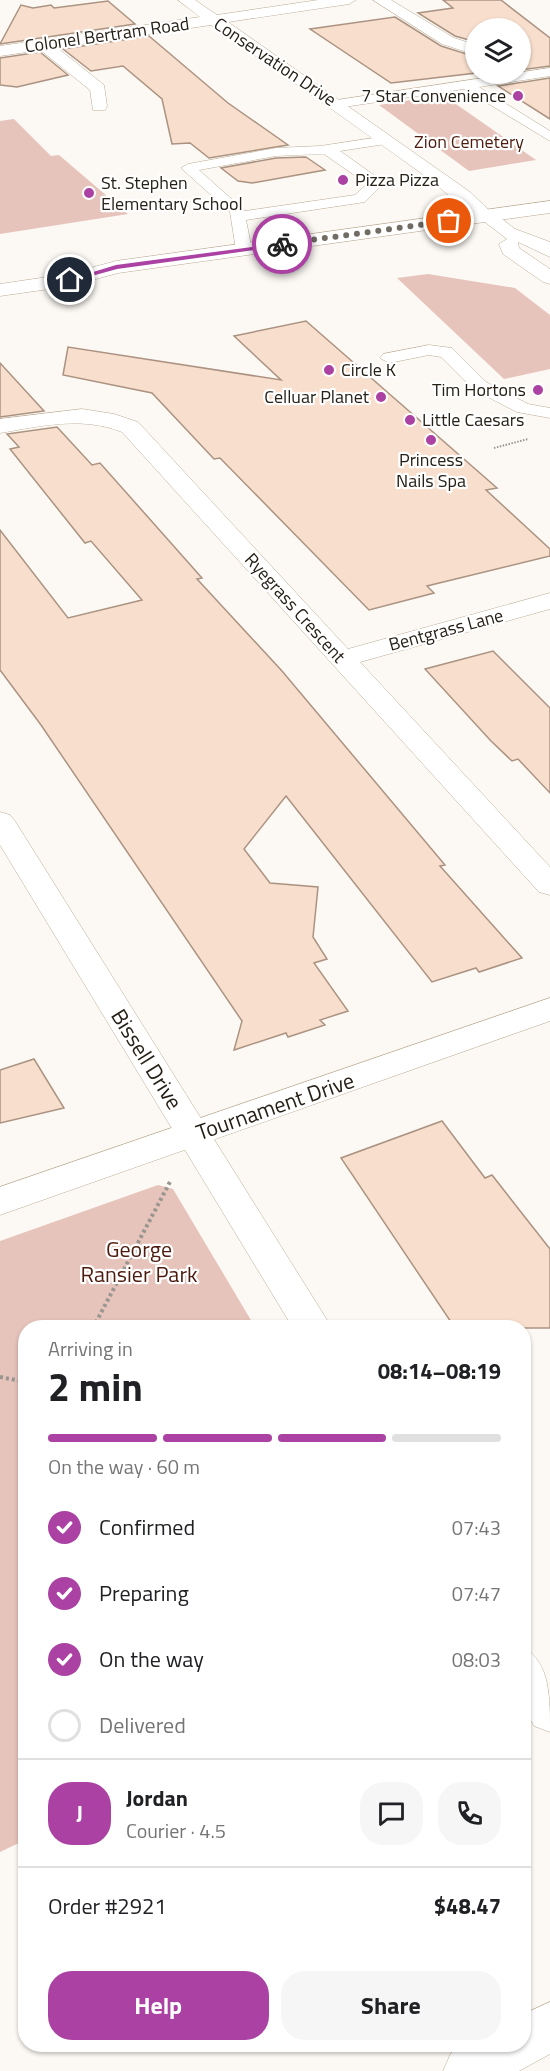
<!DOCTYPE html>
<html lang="en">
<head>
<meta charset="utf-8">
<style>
	body { margin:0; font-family:"Titillium Web",sans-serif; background:#f6f6f6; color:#202124; height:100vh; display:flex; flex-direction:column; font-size:22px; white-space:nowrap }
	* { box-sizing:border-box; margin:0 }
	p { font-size:20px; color:#757577 }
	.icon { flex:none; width:33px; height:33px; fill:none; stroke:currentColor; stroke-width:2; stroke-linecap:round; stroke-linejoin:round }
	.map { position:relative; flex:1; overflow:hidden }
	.drawer { position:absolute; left:18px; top:1320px; width:513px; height:732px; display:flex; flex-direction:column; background:#fff; border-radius:24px; box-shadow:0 2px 4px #0004 }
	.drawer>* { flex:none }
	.buttons { position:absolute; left:465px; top:18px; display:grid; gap:12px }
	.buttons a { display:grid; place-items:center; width:66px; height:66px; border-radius:50%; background:#fff; box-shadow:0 2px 4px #0004; font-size:30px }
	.pin { position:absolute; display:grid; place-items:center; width:51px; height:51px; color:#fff; margin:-26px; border:3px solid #fff; border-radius:50%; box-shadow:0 2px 6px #0007 }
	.courier { position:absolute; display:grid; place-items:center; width:60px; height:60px; margin:-30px; border:4px solid #aa41a3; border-radius:50%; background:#fff; color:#222; box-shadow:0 2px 8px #0007 }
	.headline em { font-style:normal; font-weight:700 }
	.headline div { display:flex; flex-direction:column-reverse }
	.headline { display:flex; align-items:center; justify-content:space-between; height:102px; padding:0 30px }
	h1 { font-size:39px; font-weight:700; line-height:45px }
	.bar { display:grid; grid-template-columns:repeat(4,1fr); gap:9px 6px; align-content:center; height:72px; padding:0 30px }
	.bar i { height:8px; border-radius:4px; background:#e0e0e0 }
	.bar .active { background:#aa41a3 }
	.bar p { grid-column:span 4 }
	.line { display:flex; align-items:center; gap:15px; padding:0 30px; border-top:2px solid #e0e0e0 }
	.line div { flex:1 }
	.round { display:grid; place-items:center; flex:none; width:63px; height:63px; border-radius:24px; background:#f6f6f6 }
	ol { padding:0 30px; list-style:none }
	li { display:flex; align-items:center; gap:18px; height:66px }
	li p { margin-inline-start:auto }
	li .icon { padding:6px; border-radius:50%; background:#aa41a3; color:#fff; stroke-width:4 }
	li:last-child { color:#757577 }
	li i { width:33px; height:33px; border:3px solid #e0e0e0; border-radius:50% }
	.cta { display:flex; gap:12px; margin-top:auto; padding:12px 30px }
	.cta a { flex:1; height:69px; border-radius:24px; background:#aa41a3; color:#fff; font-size:24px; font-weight:700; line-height:69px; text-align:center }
	.cta a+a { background:#f6f6f6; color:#202124 }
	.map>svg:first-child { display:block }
</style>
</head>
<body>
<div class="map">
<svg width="550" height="2071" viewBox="0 0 550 2071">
	<rect width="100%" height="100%" fill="#fcf9f4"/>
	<!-- green -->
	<g fill="#e6c4bb">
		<polygon points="443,95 536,160 469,171 379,105"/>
		<polygon points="14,119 51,156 59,155 128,214 0,234 0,121"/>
		<polygon points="428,274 515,288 550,315 550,369 504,379 397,278"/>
		<polygon points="158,1185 173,1189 255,1327 26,1328 25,1840 0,1852 0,1241"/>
	</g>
	<!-- building -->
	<g fill="#f8decc" stroke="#ab9382" stroke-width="1.5">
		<polygon points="443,0 501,0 550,38 550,66 520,70 520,28 476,28 476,42 455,36 418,13 453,8"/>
		<polygon points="108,1 135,24 0,44 21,5 33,8 51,5 54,8"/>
		<polygon points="395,17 441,46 476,57 476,73 391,83 310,29"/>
		<polygon points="149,36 228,103 288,145 209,158 190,143 172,144 162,99 123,66 91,71 63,49"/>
		<polygon points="40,52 68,75 17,87 0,85 0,58"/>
		<polygon points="550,78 550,119 498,86"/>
		<polygon points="306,157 325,170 252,183 238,181 221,168 276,158"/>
		<polygon points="306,321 497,488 486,490 550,549 550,556 427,586 434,593 369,610 220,458 214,459 152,393 63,375 68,347 281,380 234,336"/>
		<polygon points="0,363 44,411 0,417"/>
		<polygon points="57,427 92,465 100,463 202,578 197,579 282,671 445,865 440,866 522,958 479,972 476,968 432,982 286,796 244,849 270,883 318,887 313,937 327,959 314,963 348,1011 320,1020 325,1025 288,1037 286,1033 234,1050 242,1021 41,725 0,670 0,530 68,618 142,600 91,541 85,543 10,449 19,447 7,434"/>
		<polygon points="493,651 550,708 550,793 518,759 512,761 491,741 425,669"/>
		<polygon points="34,1059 64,1108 0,1123 0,1070"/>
		<polygon points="442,1121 485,1178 492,1175 550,1249 550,1328 455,1328 341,1158"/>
	</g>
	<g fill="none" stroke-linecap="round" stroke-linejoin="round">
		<!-- service casing -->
		<g stroke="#baab93" stroke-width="1">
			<g id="service">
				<polygon points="550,68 550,76 479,87 550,131 550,141 464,89 337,108 330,104 337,100"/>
				<path d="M387 136 394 140 392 143 340 151 378 178 382 185 365 202 246 220 252 250 244 255 236 250 230 212 181 168 188 164 276 148 320 146ZM324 154 367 184 355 195 245 211 199 170 276 156Z"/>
				<polygon points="429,345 452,348 486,382 528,404 550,408 550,418 517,412 474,390 441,357 429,355 389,363 380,358 383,354"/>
			</g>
		</g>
		<!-- minor casing -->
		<g stroke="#baab93" stroke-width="1">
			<g id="minor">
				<polygon points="373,0 391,0 454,38 476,45 476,55 442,44"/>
				<polygon points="44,40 50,42 104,85 107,106 105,110 93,110 90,90 38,48 36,45 38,42"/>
				<path d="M82 409 114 414 138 422 348 649 550 593V609L360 662 550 867V895L539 892 122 432C82 416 41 426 0 433V419Z"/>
				<polygon points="0,812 10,815 15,821 332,1328 293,1328 0,845"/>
				<path d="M524 1648C550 1662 550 1698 550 1732L534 1726 524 1708Z"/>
				<polygon points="550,2002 550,2054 519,2071 443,2071 451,2053 466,2044 524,2044 524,2014"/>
			</g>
		</g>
		<!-- tertiary casing -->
		<g stroke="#baab93" stroke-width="1">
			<g id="tertiary">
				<path d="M178 0H195L217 15 318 0H356L349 4 228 22 470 192 495 216 486 222C474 219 441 188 428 178 356 126 284 75 211 25L0 56V46L200 17Z"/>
				<polygon points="550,998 550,1021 0,1215 0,1187"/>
			</g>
		</g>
		<!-- secondary casing -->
		<g stroke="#baab93" stroke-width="1">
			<polygon id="secondary" points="486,210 493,212 515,229 550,242 550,257 518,242 519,248 550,269 550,284 543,282 503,254 499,244 507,239 477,216"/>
		</g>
		<!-- primary casing -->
		<g stroke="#baab93" stroke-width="1">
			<polygon id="primary" points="550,201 550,213 118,273 70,286 0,296 0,284 68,274 116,261"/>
		</g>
		<!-- path-far1 -->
		<polyline stroke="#9a958f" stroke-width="2" stroke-dasharray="1.5 1.5" stroke-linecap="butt" points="494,448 528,439"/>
		<!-- path -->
		<g stroke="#9a958f" stroke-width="4" stroke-dasharray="3 3" stroke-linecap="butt">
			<polyline points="93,1328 171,1180"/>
			<polyline points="0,1377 26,1382"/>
		</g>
		<!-- service -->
		<use href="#service" fill="#fff" fill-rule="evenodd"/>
		<!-- minor -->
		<use href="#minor" fill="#fff" fill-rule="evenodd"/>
		<!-- tertiary -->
		<use href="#tertiary" fill="#fff" fill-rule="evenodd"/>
		<!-- secondary -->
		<use href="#secondary" fill="#fff" fill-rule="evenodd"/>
		<!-- primary -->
		<use href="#primary" fill="#fff" fill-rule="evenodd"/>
	</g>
	<!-- route -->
	<polygon fill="#aa41a3" points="282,243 284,246 117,269 70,282 67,280 116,265"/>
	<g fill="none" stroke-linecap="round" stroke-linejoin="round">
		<!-- done -->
		<polyline stroke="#716c64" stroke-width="6" stroke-dasharray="0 10.8" points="282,244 449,221"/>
	</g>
	<!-- markers -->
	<g fill="#aa41a3" stroke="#fff" stroke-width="2">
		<circle cx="518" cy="96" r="6"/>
		<circle cx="343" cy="180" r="6"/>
		<circle cx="89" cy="193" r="6"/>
		<circle cx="329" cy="370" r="6"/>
		<circle cx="538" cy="390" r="6"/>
		<circle cx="381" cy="397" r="6"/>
		<circle cx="410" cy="420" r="6"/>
		<circle cx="431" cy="440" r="6"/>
	</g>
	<g text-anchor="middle" stroke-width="4.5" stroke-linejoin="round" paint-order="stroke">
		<!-- far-street labels -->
		<g font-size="18" fill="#262017" stroke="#fff">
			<text transform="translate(107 35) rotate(-8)" y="6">Colonel Bertram Road</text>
			<text transform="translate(275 62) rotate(34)" y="6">Conservation Drive</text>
			<text transform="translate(295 608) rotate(48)" y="6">Ryegrass Crescent</text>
			<text transform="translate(446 630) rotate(-15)" y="6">Bentgrass Lane</text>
		</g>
		<!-- far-poi labels -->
		<g font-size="18" fill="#262017" stroke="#fff" text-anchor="start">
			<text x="506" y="102" text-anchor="end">7 Star Convenience</text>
			<text x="355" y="186">Pizza Pizza</text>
			<text x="101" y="189">St. Stephen<tspan x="101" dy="21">Elementary School</tspan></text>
			<text x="341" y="376">Circle K</text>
			<text x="526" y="396" text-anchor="end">Tim Hortons</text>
			<text x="369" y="403" text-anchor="end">Celluar Planet</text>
			<text x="422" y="426">Little Caesars</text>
			<text x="431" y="466" text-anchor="middle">Princess<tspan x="431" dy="21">Nails Spa</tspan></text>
		</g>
		<!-- far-park labels -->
		<g font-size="18" fill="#4d1b0e" stroke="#fff">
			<text x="469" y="148">Zion Cemetery</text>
		</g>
		<!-- street labels -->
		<g font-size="22" fill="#262017" stroke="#fff">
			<text transform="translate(147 1059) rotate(58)" y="8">Bissell Drive</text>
			<text transform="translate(275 1106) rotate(-19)" y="8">Tournament Drive</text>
		</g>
		<!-- park labels -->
		<g font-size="22" fill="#4d1b0e" stroke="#fff">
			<text x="139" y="1257">George<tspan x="139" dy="25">Ransier Park</tspan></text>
		</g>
	</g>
</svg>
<div class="buttons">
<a><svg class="icon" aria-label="layers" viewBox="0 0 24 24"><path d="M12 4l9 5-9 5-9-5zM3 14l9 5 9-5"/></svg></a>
</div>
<div class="pin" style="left:449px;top:221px;background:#ea580c"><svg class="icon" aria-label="bag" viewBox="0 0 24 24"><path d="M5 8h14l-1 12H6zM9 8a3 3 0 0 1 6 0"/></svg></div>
<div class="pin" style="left:70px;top:280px;background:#1f2937"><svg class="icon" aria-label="home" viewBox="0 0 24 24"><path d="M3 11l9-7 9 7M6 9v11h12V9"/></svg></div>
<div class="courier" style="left:282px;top:244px"><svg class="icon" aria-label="bike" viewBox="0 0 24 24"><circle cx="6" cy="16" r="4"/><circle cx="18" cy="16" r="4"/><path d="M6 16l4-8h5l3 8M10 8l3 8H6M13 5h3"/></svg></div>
<section class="drawer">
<div class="headline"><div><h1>2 min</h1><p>Arriving in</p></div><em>08:14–08:19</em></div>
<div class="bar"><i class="active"></i><i class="active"></i><i class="active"></i><i></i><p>On the way · 60 m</p></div>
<ol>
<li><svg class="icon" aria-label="check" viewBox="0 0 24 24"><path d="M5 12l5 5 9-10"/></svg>Confirmed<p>07:43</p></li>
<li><svg class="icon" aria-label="check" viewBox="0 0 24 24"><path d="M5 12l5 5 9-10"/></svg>Preparing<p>07:47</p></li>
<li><svg class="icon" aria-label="check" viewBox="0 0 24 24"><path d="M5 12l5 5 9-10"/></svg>On the way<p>08:03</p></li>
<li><i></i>Delivered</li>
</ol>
<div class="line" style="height:108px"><b class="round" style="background:#aa41a3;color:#fff">J</b><div><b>Jordan</b><p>Courier · 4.5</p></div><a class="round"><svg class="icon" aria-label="chat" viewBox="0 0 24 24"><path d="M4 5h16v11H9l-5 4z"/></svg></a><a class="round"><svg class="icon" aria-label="phone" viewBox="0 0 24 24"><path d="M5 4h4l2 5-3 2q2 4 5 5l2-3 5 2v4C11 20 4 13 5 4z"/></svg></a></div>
<div class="line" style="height:78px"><div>Order #2921</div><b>$48.47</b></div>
<div class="cta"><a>Help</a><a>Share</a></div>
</section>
</div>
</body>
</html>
